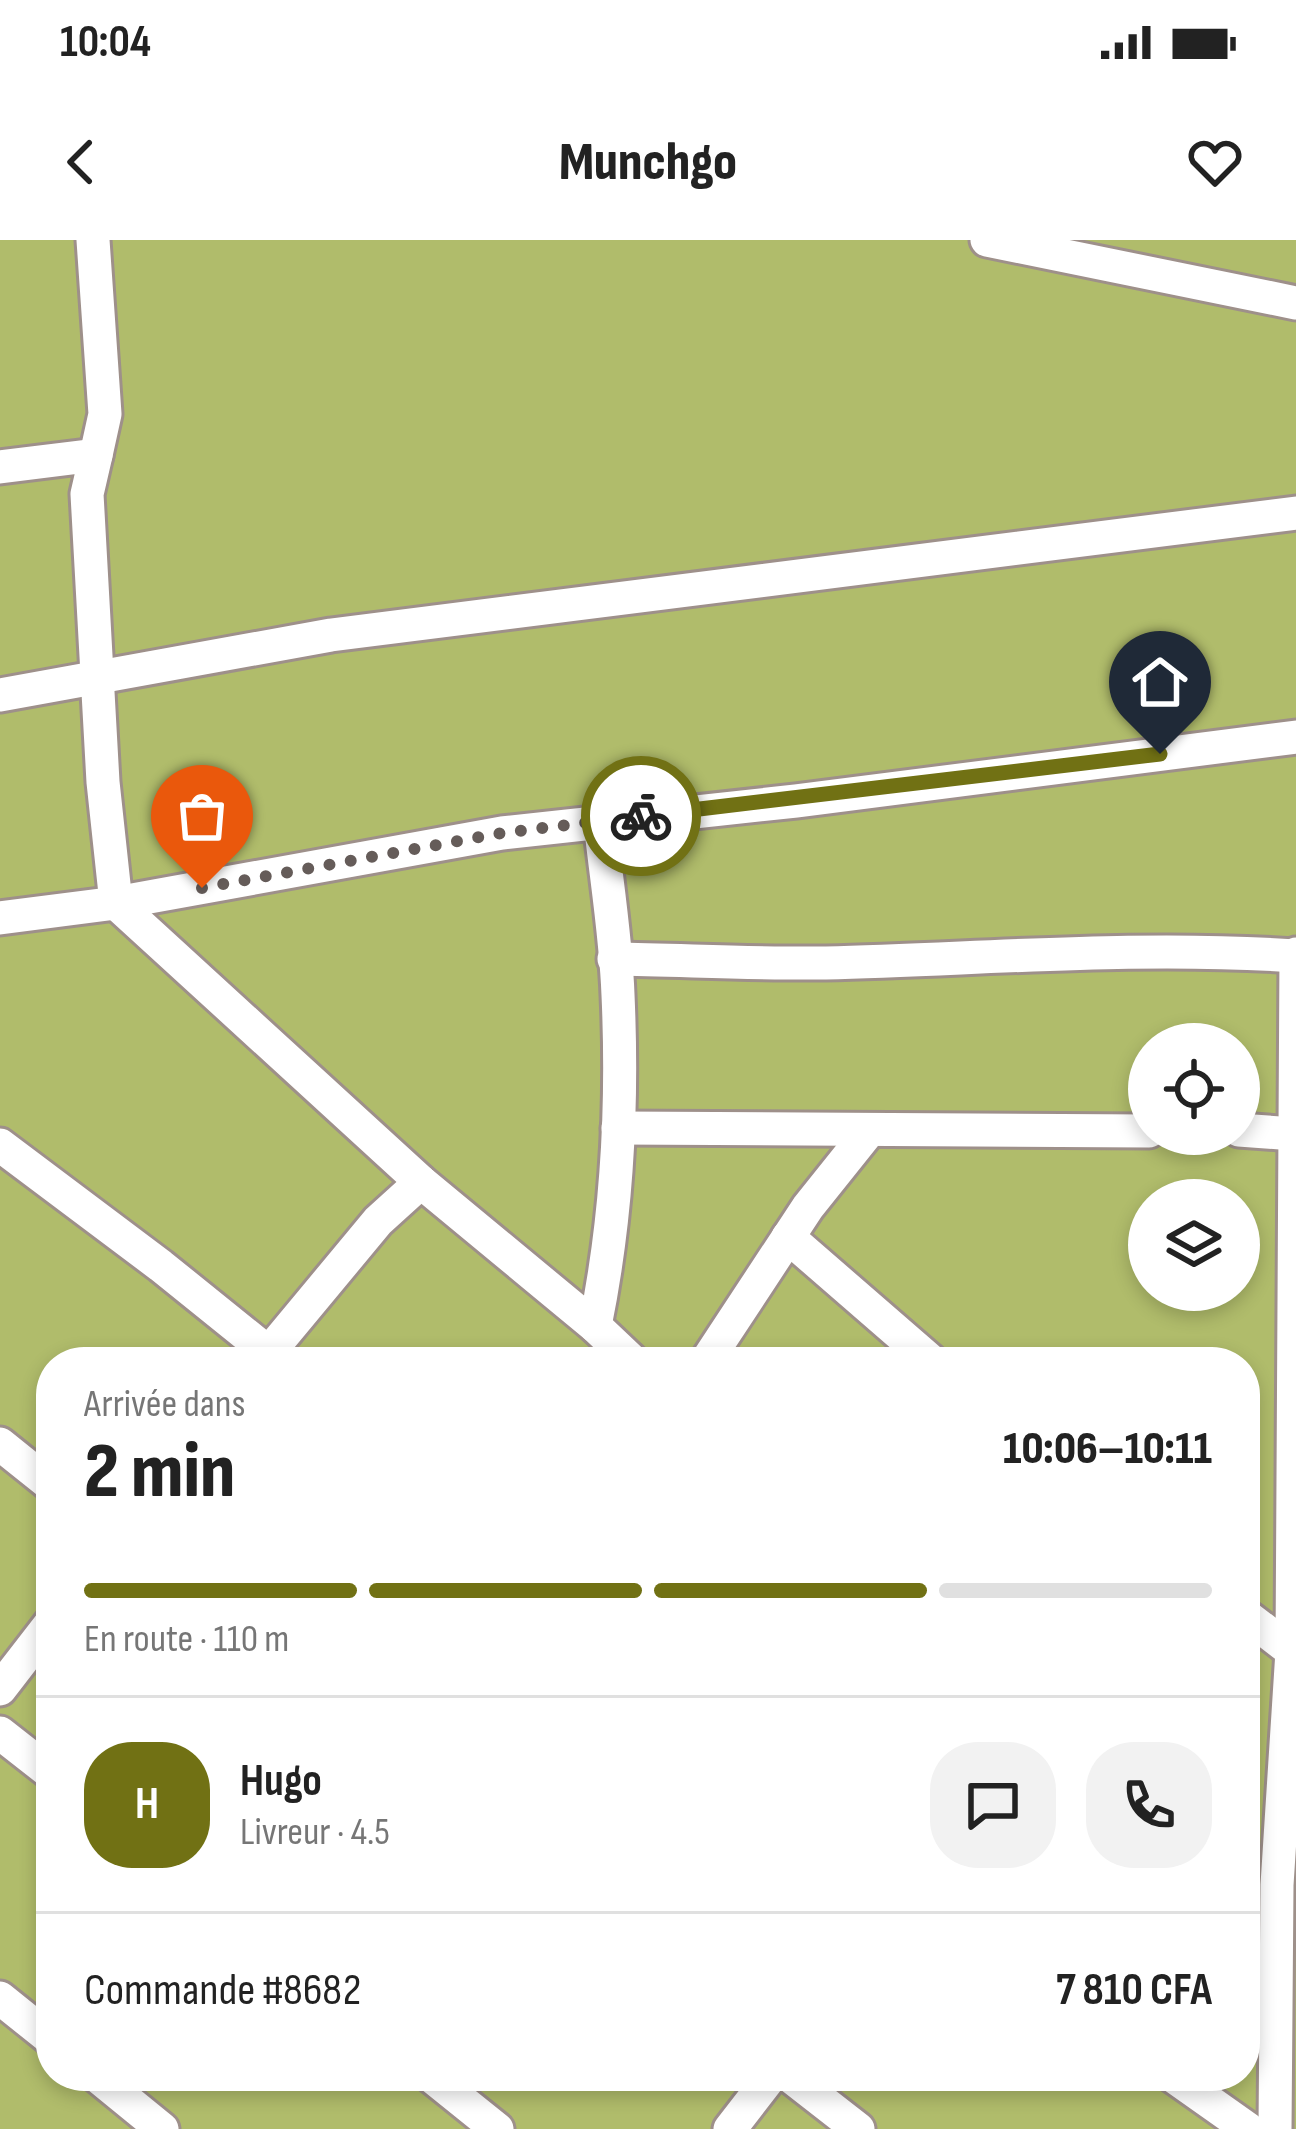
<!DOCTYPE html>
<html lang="fr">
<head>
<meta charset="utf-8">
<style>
	body { margin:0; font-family:"Sofia Sans Condensed",sans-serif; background:#f2f2f2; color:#222; height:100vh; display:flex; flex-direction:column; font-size:45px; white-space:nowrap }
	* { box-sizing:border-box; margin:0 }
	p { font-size:39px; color:#767676 }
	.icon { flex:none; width:66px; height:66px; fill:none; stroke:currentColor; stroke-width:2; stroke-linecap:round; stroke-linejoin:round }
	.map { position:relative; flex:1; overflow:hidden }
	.details { position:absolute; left:36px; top:1107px; width:1224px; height:744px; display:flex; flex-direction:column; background:#fff; border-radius:48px; box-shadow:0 6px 18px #0003 }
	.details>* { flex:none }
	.tools { position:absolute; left:1128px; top:783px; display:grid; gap:24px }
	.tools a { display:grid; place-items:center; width:132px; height:132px; border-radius:50%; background:#fff; box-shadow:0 6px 18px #0003; font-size:60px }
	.pin { position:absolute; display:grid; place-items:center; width:102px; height:102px; color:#fff; margin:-123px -51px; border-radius:50% 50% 50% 0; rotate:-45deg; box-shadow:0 0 12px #0007 }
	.pin .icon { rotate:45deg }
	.courier { position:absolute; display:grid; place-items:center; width:120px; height:120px; margin:-60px; border:9px solid #717114; border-radius:50%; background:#fff; color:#222; box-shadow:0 3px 15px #0007 }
	.overview em { font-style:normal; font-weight:800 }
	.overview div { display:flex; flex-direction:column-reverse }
	.overview { display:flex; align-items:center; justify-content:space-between; height:204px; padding:0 48px }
	h1 { font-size:78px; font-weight:800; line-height:90px }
	.bar { display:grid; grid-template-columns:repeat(4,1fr); gap:18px 12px; align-content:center; height:144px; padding:0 48px }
	.bar i { height:15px; border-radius:9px; background:#e0e0e0 }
	.bar .current { background:#717114 }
	.bar p { grid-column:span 4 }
	.line { display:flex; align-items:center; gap:30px; padding:0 48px; border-top:3px solid #e0e0e0 }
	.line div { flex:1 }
	.round { display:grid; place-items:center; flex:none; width:126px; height:126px; border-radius:48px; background:#f2f2f2 }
	.status { display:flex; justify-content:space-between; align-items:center; height:84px; padding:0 60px; background:#fff; direction:ltr }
	.status svg { height:33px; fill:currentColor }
	header { display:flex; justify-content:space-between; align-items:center; height:156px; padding:0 48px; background:#fff; font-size:54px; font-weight:800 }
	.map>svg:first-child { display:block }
</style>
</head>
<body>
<div class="status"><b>10:04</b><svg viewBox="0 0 49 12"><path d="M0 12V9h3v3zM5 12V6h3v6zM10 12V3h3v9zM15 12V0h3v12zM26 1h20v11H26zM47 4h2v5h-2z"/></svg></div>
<header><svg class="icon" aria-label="back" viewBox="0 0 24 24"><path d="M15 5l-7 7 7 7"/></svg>Munchgo<svg class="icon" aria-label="heart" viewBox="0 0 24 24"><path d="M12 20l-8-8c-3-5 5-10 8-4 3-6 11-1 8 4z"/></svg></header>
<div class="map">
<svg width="1296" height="1889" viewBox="0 0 1296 1889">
	<rect width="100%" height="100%" fill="#eeded8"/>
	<!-- green -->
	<path fill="#b0bc6b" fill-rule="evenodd" d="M0 0H1296V1889H0ZM1149 804H1239V894H1149ZM1149 960H1239V1050H1149ZM51 1122H1245V1836H51Z"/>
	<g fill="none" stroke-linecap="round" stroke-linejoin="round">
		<!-- minor casing -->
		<g stroke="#9e908a" stroke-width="39">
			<g id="minor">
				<polyline points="93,0 105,174 96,215"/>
				<polyline points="987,0 1296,63"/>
				<polyline points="0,227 96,215 87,254 103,542 116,663 421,942 595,1086 633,1122"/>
				<polyline points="0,455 331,395 1296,273"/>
				<polyline points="0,678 116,663 502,593 796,561 1296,497"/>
				<path d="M614 719C684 720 756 724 826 723 983 719 1139 705 1296 716"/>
				<polyline points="618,888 1149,891"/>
				<polyline points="1239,890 1294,894"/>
				<polyline points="0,905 161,1026 280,1122"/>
				<polyline points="788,997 932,1122"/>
				<path d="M595 1086C617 978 623 865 618 755 616 697 606 638 600 581"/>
				<polyline points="261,1122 378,981 421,942"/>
				<polyline points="706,1122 808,967 868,892"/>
				<polyline points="0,1204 51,1245"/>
				<polyline points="1245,1375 1292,1411"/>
				<polyline points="0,1449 51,1383"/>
				<polyline points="0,1493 51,1533"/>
				<polyline points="0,1758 51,1799"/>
				<polyline points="97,1836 162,1889"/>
				<polyline points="431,1836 497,1889"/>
				<polyline points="790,1836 858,1889"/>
				<polyline points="1173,1836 1248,1889"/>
				<polyline points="730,1889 771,1836"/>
				<polyline points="1275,1889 1277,1645 1292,1411 1296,714"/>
			</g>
		</g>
		<!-- minor -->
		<use href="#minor" stroke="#fff" stroke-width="33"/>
	</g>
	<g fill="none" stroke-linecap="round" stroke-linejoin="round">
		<!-- done -->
		<polyline stroke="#655c59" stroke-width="12" stroke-dasharray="0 21.6" points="202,648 502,593 641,576"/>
		<!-- route -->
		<polyline stroke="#717114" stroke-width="15" points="641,576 1160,514"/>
	</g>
</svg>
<div class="tools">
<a><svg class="icon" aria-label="locate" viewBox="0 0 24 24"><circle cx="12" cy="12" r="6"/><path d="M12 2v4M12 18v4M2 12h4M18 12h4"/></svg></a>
<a><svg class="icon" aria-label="layers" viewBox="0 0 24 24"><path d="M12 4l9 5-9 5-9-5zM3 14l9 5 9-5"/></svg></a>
</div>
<div class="pin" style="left:202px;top:648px;background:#ea580c"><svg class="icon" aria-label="bag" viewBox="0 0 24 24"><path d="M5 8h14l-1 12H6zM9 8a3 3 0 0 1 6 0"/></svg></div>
<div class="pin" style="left:1160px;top:514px;background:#1f2937"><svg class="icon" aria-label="home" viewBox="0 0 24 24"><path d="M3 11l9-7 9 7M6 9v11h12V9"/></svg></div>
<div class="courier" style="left:641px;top:576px"><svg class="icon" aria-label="bike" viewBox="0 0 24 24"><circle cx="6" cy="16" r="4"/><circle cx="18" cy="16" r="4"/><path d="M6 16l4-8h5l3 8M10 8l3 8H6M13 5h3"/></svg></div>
<section class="details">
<div class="overview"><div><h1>2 min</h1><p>Arrivée dans</p></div><em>10:06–10:11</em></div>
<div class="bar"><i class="current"></i><i class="current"></i><i class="current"></i><i></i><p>En route · 110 m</p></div>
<div class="line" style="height:216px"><b class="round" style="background:#717114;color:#fff">H</b><div><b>Hugo</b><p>Livreur · 4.5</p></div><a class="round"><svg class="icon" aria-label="chat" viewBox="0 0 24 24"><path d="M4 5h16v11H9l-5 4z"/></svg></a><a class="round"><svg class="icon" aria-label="phone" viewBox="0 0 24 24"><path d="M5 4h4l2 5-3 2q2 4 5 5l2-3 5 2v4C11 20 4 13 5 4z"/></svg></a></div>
<div class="line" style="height:156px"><div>Commande #8682</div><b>7 810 CFA</b></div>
</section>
</div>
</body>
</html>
